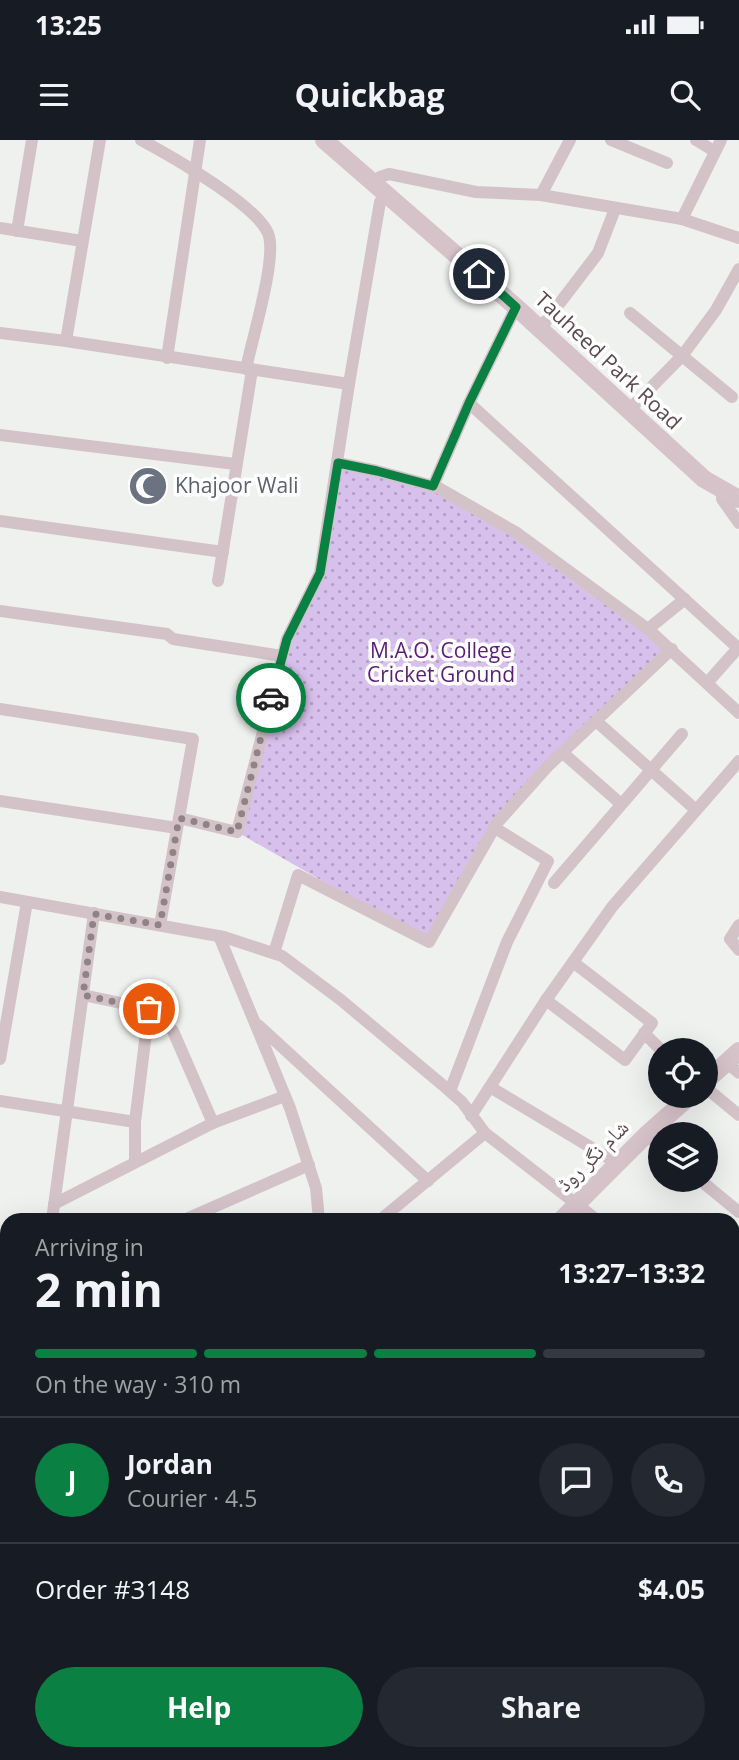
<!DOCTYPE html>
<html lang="en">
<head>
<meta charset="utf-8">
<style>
	body { margin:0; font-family:"Open Sans","Noto Naskh Arabic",sans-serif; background:#242831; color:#f1f3f6; height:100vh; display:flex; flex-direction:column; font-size:26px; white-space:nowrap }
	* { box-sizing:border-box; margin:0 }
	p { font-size:23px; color:#9ea1a6 }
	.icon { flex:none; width:38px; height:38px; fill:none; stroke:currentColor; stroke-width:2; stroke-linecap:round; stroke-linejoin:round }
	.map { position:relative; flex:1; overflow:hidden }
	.drawer { position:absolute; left:0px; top:1073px; width:740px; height:548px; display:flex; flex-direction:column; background:#171b24; border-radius:21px 21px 0 0; box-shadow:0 7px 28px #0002 }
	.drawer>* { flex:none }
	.fabs { position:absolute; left:648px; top:898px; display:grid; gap:14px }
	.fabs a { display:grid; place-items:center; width:70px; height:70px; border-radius:50%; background:#171b24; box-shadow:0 7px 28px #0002; font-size:35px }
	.pin { position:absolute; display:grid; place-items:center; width:60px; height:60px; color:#fff; margin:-30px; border:4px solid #fff; border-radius:50%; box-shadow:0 2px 7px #0007 }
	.courier { position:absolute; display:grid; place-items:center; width:70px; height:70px; margin:-35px; border:5px solid #0b8043; border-radius:50%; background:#fff; color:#222; box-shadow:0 2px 9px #0007 }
	.summary em { font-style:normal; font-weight:700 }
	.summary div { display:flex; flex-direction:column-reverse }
	.summary { display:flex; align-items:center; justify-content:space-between; height:119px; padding:0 35px }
	h1 { font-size:46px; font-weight:700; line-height:52px }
	.bar { display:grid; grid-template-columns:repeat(4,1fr); gap:10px 7px; align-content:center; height:84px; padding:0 35px }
	.bar i { height:9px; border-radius:5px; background:#363941 }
	.bar .on { background:#0b8043 }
	.bar p { grid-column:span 4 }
	.line { display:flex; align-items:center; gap:18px; padding:0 35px; border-top:2px solid #363941 }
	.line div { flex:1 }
	.round { display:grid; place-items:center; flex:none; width:74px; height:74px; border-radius:37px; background:#242831 }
	.cta { display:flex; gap:14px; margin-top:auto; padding:14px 35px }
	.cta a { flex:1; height:80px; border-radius:42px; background:#0b8043; color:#fff; font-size:28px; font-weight:700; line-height:80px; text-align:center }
	.cta a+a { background:#242831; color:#f1f3f6 }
	.status { display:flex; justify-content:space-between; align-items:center; height:49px; padding:0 35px; background:#171b24; direction:ltr }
	.status svg { height:19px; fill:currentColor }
	header { display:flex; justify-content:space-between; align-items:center; height:91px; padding:0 35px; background:#171b24; font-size:32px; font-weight:700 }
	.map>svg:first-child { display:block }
</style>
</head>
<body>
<div class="status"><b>13:25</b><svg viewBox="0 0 49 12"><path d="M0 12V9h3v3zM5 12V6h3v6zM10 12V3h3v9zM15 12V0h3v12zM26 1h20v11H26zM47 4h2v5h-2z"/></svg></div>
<header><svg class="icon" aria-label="menu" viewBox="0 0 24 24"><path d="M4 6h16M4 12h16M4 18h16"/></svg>Quickbag<svg class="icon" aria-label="search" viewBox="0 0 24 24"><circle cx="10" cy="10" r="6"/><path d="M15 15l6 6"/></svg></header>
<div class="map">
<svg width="739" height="1620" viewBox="0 0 739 1620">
	<defs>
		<pattern id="park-dots" width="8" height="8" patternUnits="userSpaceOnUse" patternTransform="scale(1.75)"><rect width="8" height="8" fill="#d8c0ec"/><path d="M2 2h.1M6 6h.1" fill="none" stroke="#b29ec2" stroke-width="1.8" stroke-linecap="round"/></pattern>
	</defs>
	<rect width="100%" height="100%" fill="#eff1ef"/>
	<!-- park -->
	<g fill="url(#park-dots)">
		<polygon points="338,323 433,346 517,393 672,509 495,688 429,802 237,692 287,499 320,433"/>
		<polygon points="737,1258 739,1258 739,1328 733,1322 733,1262"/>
	</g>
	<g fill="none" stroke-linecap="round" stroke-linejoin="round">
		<!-- lane -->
		<polyline stroke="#d3c3c9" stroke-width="6" points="394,1620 407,1614"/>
		<!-- street -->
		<g stroke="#d3c3c9" stroke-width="12">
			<path d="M141 0C169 15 261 67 269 96 276 122 252 199 246 229"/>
			<polyline points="611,0 667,23"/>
			<polyline points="696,0 714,11"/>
			<polyline points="374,43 380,37 389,34 476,52 541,55 682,79 739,98"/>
			<polyline points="541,55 570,0"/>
			<polyline points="682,79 721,0"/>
			<polyline points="0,88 82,101"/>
			<polyline points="17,91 32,0"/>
			<polyline points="630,173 732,257"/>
			<polyline points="540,189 598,113 615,69"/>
			<polyline points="0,193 66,201 349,244"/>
			<polyline points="66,201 100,0"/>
			<polyline points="167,218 200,0"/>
			<polyline points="469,263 738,508 707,543"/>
			<polyline points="628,271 682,216 716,170 739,129"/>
			<polyline points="0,295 235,324"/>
			<polyline points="338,323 377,331 437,347 517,393 648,489 739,573"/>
			<polyline points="433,346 469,263 516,167"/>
			<polyline points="723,351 722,359 739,383"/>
			<polyline points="0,381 223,412"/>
			<polyline points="218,441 252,230"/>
			<polyline points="0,471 167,494 173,499 282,516"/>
			<polyline points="648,489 685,459"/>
			<polyline points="0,569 193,599 160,785"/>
			<polyline points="596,581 696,670"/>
			<polyline points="563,613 621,664"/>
			<polyline points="0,661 177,688"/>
			<polyline points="179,678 237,692 287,499 320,433 349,244 380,62 386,53"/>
			<polyline points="554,743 682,594"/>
			<polyline points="0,757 224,797 282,816 341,860 445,947 462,962 485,993 597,1080"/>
			<polyline points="739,785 730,799 739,810"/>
			<polyline points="219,796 290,968 316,1048 319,1080"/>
			<polyline points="274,813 298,735 429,802 497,683 548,626 672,509"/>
			<polyline points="83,855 154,870 173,891 213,983"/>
			<polyline points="546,860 625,920 652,883 573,822"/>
			<polyline points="258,885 428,1041"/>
			<polyline points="644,893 661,910"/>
			<polyline points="0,919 27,762"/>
			<polyline points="726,922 739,933"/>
			<polyline points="490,947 617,1023"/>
			<polyline points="705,947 739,975"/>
			<polyline points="450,951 507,802 548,721 495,688"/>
			<polyline points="0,961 135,982"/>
			<polyline points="471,976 546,860 612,767 739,621"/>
			<polyline points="646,995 660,1006"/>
			<polyline points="135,1021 135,982 149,869"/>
			<polyline points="700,1040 739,1072"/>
			<polyline points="54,1064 213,983 285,956"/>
			<polyline points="52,1080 94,773"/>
			<polyline points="184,1080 309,1025"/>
			<polyline points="380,1080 485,993"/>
			<polyline points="0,1160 7,1157"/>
			<polyline points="733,1176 739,1179"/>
			<polyline points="733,1252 739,1245"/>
			<polyline points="0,1298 7,1294"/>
			<polyline points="0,1315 7,1328"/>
			<polyline points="733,1330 739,1336"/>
			<polyline points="0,1374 7,1370"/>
			<polyline points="733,1375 739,1369"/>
			<polyline points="733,1409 739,1414"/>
			<polyline points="0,1454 7,1468"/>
			<polyline points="733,1469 739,1474"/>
			<polyline points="733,1530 739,1523"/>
			<polyline points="44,1614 50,1620"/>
			<polyline points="123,1614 128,1620"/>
			<polyline points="203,1614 209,1620"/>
			<polyline points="586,1617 588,1620"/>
			<polyline points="70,1620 78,1614"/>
			<polyline points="243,1620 251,1614"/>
			<polyline points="329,1620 342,1614"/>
			<polyline points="507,1620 515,1614"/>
			<polyline points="665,1620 670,1614"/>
		</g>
		<!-- secondary -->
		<g stroke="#d6c2c9" stroke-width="18">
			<polyline points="324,0 516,167 704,339 739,359"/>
			<polyline points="705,942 739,911"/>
			<polyline points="561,1080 646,995 690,956"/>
			<polyline points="0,1584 7,1578"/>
			<polyline points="469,1614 472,1620"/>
		</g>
	</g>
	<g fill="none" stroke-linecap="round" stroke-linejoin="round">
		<!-- done -->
		<polyline stroke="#8f8387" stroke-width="7" stroke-dasharray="0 12.6" points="149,869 83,855 94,774 160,785 179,678 237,692 271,558"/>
		<!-- route -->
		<polyline stroke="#0b8043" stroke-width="9" points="271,558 287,499 320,433 338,323 377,331 433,346 469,263 516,167 479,134"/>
	</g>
	<!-- icons -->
	<defs>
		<g id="mosque-disc" transform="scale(2.0125)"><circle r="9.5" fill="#6b7280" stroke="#fff"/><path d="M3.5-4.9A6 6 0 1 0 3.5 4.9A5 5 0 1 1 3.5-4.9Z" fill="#fff"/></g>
	</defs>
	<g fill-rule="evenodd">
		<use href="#mosque-disc" x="148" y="346"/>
	</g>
	<g text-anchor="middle" stroke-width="7" stroke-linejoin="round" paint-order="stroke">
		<!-- street labels -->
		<g font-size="21" fill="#5b484f" stroke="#fff">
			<text transform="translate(608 221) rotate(43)" y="7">Tauheed Park Road</text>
			<text transform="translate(593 1016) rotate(-45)" y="7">شام نگر روڈ</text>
		</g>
		<!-- worship labels -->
		<g font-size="21" fill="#5b616d" stroke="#fff" text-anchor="start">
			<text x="175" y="353">Khajoor Wali</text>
		</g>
		<!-- park labels -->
		<g font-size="21" fill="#591d78" stroke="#fff">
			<text x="441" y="518">M.A.O. College<tspan x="441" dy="24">Cricket Ground</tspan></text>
		</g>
	</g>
</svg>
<div class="fabs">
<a><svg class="icon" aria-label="locate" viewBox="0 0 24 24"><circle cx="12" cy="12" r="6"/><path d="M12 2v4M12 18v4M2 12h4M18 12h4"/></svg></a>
<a><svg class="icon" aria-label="layers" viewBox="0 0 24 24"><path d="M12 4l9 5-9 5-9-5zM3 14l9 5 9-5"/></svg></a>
</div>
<div class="pin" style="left:149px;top:869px;background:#ea580c"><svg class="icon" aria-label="bag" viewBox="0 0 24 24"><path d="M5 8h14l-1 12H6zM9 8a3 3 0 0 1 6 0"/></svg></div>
<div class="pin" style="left:479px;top:134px;background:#1f2937"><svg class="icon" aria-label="home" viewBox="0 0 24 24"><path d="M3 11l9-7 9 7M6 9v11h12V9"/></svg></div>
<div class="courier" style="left:271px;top:558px"><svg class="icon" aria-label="car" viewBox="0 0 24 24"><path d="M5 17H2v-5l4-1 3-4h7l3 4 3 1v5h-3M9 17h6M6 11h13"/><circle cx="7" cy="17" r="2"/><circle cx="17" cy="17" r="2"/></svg></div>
<section class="drawer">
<div class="summary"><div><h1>2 min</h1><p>Arriving in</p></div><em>13:27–13:32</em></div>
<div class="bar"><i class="on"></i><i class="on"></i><i class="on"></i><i></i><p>On the way · 310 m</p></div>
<div class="line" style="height:126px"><b class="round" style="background:#0b8043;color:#fff">J</b><div><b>Jordan</b><p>Courier · 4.5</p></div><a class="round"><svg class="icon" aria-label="chat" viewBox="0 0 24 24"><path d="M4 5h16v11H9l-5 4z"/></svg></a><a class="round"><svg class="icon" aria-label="phone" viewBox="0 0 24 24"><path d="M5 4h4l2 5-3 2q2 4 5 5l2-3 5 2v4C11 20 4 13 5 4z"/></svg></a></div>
<div class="line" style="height:91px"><div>Order #3148</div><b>$4.05</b></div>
<div class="cta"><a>Help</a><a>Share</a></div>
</section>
</div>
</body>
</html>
